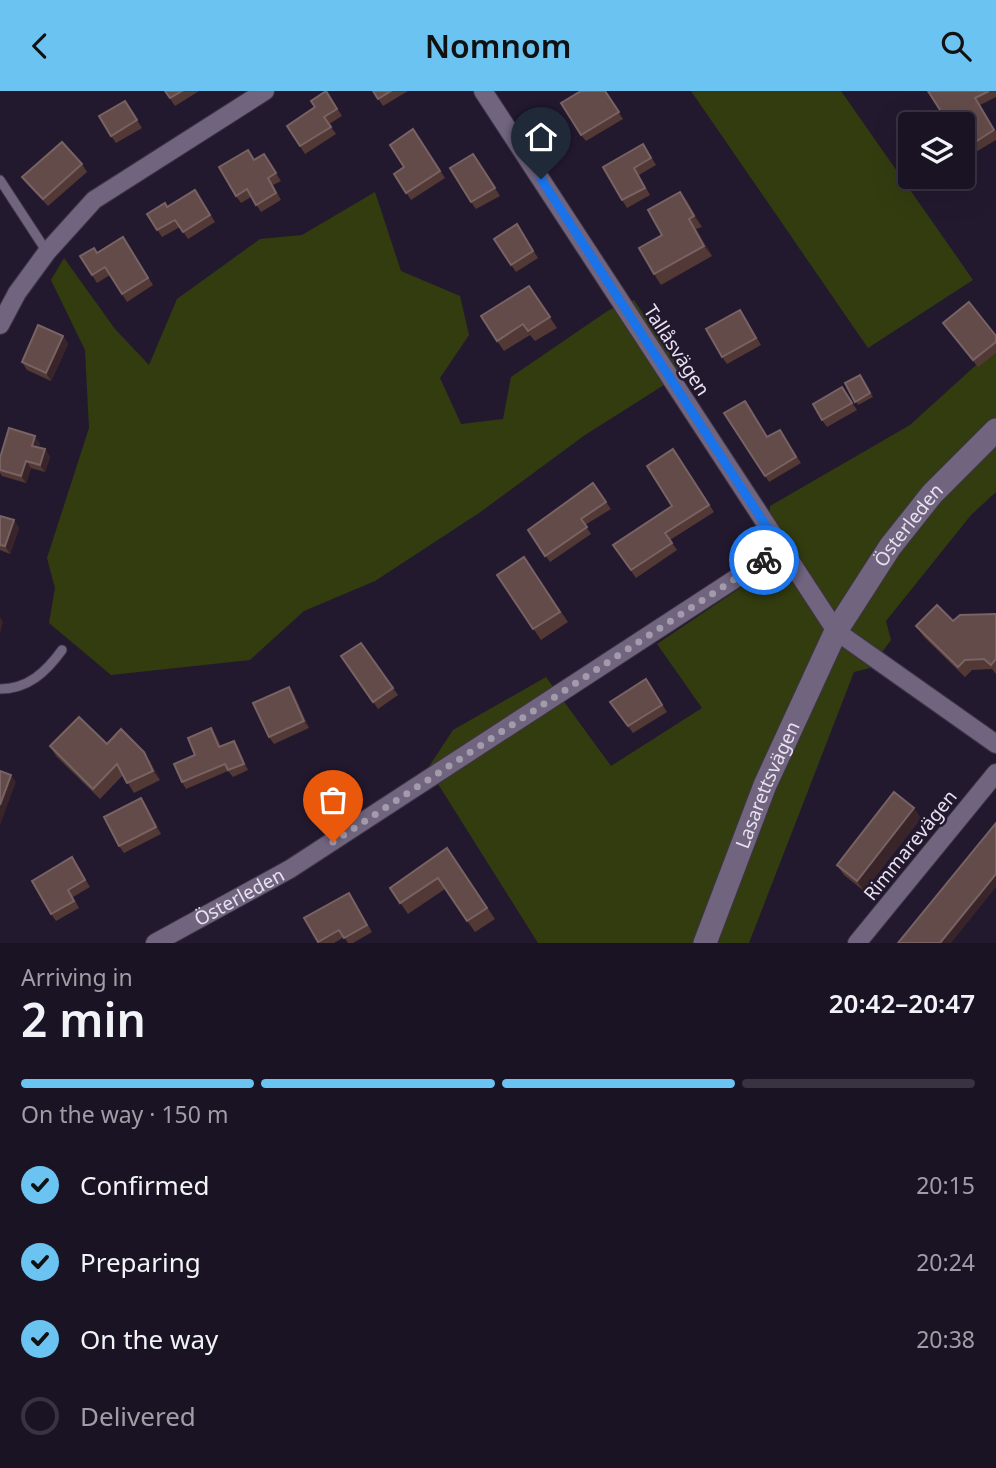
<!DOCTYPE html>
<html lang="en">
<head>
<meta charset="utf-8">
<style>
	body { margin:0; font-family:"Noto Sans",sans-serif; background:#272030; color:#f1f3f6; height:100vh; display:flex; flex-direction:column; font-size:26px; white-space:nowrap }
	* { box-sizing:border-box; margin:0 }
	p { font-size:23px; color:#9f9ea6 }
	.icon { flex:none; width:38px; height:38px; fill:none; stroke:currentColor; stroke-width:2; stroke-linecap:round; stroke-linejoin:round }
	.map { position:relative; height:852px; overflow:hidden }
	.drawer { display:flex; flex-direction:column; background:#1a1323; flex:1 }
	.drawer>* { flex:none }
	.fabs { position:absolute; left:898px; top:21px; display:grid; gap:14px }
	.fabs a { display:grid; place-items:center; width:77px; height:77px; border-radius:7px; background:#1a1323; box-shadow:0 7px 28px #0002,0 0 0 2px #383241; font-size:35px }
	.pin { position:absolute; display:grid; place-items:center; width:60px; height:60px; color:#fff; margin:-72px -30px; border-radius:50% 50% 50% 0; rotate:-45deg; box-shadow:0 0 7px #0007 }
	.pin .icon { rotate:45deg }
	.courier { position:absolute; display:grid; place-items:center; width:70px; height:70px; margin:-35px; border:5px solid #1a73e8; border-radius:50%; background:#fff; color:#222; box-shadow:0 2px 9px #0007 }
	.overview em { font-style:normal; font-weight:600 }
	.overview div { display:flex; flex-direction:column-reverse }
	.overview { display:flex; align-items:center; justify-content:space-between; height:119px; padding:0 21px }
	h1 { font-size:46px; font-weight:600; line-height:52px }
	.bar { display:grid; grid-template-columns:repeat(4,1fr); gap:10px 7px; align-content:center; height:84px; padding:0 21px }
	.bar i { height:9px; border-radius:5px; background:#383241 }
	.bar .current { background:#6ac3f1 }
	.bar p { grid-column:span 4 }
	ol { padding:0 21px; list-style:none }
	li { display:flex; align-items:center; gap:21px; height:77px }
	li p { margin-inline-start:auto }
	li .icon { padding:7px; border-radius:50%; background:#6ac3f1; color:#111; stroke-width:4 }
	li:last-child { color:#9f9ea6 }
	li i { width:38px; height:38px; border:4px solid #383241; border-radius:50% }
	header { display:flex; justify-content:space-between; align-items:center; height:91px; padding:0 21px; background:#6ac3f1; color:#111; font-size:32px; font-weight:600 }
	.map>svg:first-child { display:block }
</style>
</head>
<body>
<header><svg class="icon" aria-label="back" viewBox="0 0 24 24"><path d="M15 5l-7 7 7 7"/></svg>Nomnom<svg class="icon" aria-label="search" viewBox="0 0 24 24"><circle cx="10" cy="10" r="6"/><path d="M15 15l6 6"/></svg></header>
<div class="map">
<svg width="996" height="852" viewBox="0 0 996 852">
	<rect width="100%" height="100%" fill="#23192f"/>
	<!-- green -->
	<g fill="#333c0f">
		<polygon points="691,0 841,0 973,189 868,257"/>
		<polygon points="375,101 401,180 460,205 469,244 440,287 461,333 503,328 511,286 609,219 634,209 683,282 585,344 479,422 375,490 304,520 250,569 111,584 49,532 55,497 47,467 89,337 85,259 51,189 64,167 115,238 149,274 177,208 260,148 302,144"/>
		<polygon points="996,256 996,401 971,424 886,530 891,549 870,577 854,581 749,852 538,852 428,677 453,639 546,586 611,675 702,617 657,553 765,480 770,415 910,334"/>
	</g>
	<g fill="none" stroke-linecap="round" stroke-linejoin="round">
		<!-- service casing -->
		<g stroke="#3d3546" stroke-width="11">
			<g id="service">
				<polyline points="0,89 47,161"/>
				<path d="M0 598C28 598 46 581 62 559"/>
			</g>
		</g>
		<!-- minor casing -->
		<g stroke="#3d3546" stroke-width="20">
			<g id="minor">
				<polyline points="483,0 836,540 996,653"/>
				<polyline points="0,234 17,202 47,161 94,109 265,0"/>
				<path id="s1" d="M155 852 290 778 781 458"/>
				<polyline points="857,852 996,682"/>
			</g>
		</g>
		<!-- tertiary casing -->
		<g stroke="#3d3546" stroke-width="25">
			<g id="tertiary">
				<path id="s2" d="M705 852 765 694 836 540 890 456 932 403 996 339"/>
			</g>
		</g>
		<!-- service -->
		<use href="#service" stroke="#70647f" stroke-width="9"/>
		<!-- minor -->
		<use href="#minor" stroke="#70647f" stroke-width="18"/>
		<!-- tertiary -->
		<use href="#tertiary" stroke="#70647f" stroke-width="23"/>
	</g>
	<!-- wall -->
	<g fill="#533935">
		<polygon points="165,0 199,0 175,15"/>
		<polygon points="326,0 342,25 329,33 336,43 305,63 287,35 315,16"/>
		<polygon points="373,0 408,0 383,15"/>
		<polygon points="605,0 623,28 586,50 581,44"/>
		<polygon points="928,0 996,0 996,6 980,14 996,41 996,49 969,65"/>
		<polygon points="125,10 142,37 116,52 111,45"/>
		<polygon points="413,38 445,87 411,109 394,83 404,76"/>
		<polygon points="643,53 656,74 639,84 650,104 627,117 622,109"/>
		<polygon points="473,63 500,105 476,118 471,111"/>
		<polygon points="255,69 269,71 281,90 273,94 281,109 261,121 251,106 241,112 236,105"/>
		<polygon points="82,73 87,81 48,115 27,93 22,86"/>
		<polygon points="195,99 215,131 188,148 180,136 162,146 147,123 167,116"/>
		<polygon points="680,101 702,136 696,138 712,165 661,194 654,183 662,144"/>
		<polygon points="517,133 538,167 516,181 511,174"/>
		<polygon points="128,153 153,194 127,211 110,184 97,192 92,184 98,162"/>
		<polygon points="529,195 557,237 535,250 530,244 504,260 497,250"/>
		<polygon points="745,226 761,254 727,273 722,266"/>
		<polygon points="943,232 996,245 996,262 978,276"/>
		<polygon points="63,245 68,253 51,290 27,279 22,271"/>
		<polygon points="860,284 873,306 858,314 845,292"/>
		<polygon points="842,296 857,319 827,336 822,329"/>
		<polygon points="724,322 768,346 784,345 801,372 769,391"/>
		<polygon points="40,352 38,356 45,358 50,366 45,381 31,377 26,392 2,385 0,382 0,367"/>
		<polygon points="673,358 714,421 670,449 677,459 636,487 613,454 672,415"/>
		<polygon points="593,392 611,418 585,434 591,443 550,471 528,439"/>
		<polygon points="0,425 14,429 19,437 10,463 0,459"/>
		<polygon points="524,466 568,531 541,549 497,484"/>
		<polygon points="996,523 996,583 992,578 972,579 965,586 924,546 916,535"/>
		<polygon points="361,552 398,604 378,618 341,565"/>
		<polygon points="646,588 667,621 633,642 610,611"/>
		<polygon points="294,603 309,637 274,653 269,646"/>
		<polygon points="216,644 221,655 234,650 238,656 248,679 233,686 228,680 186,698 182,691 195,664"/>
		<polygon points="107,653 150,670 160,689 134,702 123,684 100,708 56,665 50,655"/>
		<polygon points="141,707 146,714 161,743 124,762 119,755"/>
		<polygon points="921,727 864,800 844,784 837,774"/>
		<polygon points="447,757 495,828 475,841 445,798 408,823 390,797"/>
		<polygon points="77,774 90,796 73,806 79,817 56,830 51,823"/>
		<polygon points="349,802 372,841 353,852 348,852 344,846 334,852 319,852 304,827"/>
	</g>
	<!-- shaded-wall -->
	<g fill="#39242a">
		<polygon points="680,101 688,111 702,136 694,125"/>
		<polygon points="689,128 696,138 712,165 704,155"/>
		<polygon points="63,245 68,253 51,290 46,282"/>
		<polygon points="35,345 40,352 37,362 32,355"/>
		<polygon points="45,358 50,366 45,381 40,374"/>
		<polygon points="26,370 31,377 26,392 21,385"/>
		<polygon points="14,429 19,437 10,463 5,455"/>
		<polygon points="0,526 3,531 0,543"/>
		<polygon points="289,596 294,603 309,637 304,630"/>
		<polygon points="211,637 216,644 224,663 219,656"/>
		<polygon points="234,650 238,656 248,679 244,673"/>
		<polygon points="144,661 150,670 160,689 153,680"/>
		<polygon points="11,684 16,691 0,734 0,714"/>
		<polygon points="141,707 146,714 161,743 156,736"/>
		<polygon points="914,717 921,727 864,800 857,790"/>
		<polygon points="996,783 996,796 951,852 940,852"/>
	</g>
	<!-- building -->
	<g fill="#634b49" stroke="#786263" stroke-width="2">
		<polygon points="165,0 182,0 170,7"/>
		<polygon points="326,0 337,18 324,26 331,36 300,55 287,35 315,16 311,10"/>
		<polygon points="373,0 391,0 378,8"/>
		<polygon points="581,0 605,0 619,21 581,44 561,12"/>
		<polygon points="928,0 989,0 975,7 994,39 964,58 962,55 962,33 949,33"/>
		<polygon points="125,10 137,29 111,45 99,25"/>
		<polygon points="413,38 440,80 406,102 394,83 404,76 390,54"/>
		<polygon points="62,51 82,73 43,108 22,86"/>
		<polygon points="643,53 651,67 634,77 645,97 622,109 603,76"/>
		<polygon points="248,59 254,69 264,63 276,82 268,87 276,102 256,114 247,98 236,105 219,76"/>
		<polygon points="473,63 495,97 471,111 450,77"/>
		<polygon points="195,99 210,124 183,141 175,129 157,139 147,123 165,112 167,116"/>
		<polygon points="680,101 694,125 689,128 704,155 654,183 639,157 662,144 648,119"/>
		<polygon points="517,133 533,160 511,174 494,148"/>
		<polygon points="123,146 148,187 122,203 105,176 92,184 80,165 94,157 97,162"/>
		<polygon points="529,195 550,226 528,240 523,233 497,250 481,225"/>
		<polygon points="969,211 996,245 996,251 973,269 943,232"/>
		<polygon points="740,219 756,247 722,266 706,238"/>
		<polygon points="38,234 63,245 46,282 22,271"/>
		<polygon points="860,284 870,302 855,311 845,292"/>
		<polygon points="842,296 852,312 822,329 813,313"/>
		<polygon points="745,310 767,346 780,339 796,366 765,385 724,322"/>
		<polygon points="9,337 35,345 32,355 45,358 40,374 26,370 21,385 0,379 0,367"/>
		<polygon points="673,358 709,414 665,442 672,452 631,479 613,454 672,415 647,375"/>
		<polygon points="593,392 606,411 581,428 587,436 545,465 528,439"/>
		<polygon points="0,425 14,429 5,455 0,454"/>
		<polygon points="524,466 560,521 533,538 497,484"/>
		<polygon points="937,514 953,530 960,524 996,523 996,568 991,574 984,568 965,569 958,576 916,535"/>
		<polygon points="361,552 393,597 373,611 341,565"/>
		<polygon points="646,588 662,614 628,635 610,611"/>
		<polygon points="289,596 304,630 269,646 253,612"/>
		<polygon points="79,626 107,653 121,638 144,661 153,680 127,692 117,673 93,698 50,655"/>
		<polygon points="211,637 219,656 234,650 244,673 228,679 225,673 182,691 174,673 195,664 188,647"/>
		<polygon points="0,680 11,684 0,714"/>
		<polygon points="894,701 914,717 857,790 837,774"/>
		<polygon points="141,707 156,736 119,755 104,726"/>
		<polygon points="996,732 996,783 940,852 898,852"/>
		<polygon points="447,757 487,817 467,830 438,787 400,812 390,797"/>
		<polygon points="72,766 85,789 68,799 74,810 51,823 32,790"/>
		<polygon points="349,802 367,834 344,847 339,839 318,851 304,827"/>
	</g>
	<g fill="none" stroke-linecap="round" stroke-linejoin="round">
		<!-- done -->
		<polyline stroke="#a29bac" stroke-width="7" stroke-dasharray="0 12.6" points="333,751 764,469"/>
		<!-- route -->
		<polyline stroke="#1a73e8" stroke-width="9" points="541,88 781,458 764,469"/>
	</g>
	<g text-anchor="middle" stroke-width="5" stroke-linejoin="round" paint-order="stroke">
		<!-- street labels -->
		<g font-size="19" fill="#e7e1f0" stroke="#23192f">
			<text transform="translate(677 259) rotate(57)" y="7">Tallåsvägen</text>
			<text dy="7" stroke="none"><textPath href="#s2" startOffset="467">Österleden</textPath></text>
			<text dy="7" stroke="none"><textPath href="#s2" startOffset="170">Lasarettsvägen</textPath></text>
			<text transform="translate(910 754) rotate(-51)" y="7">Rimmarevägen</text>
			<text dy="7" stroke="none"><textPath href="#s1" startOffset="96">Österleden</textPath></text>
		</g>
	</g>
</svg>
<div class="fabs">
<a><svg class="icon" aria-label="layers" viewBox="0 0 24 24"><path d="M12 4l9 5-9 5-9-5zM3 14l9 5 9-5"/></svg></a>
</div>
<div class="pin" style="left:333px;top:751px;background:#ea580c"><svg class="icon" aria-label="bag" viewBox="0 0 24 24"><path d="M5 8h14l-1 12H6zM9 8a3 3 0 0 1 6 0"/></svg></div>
<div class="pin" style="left:541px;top:88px;background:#1f2937"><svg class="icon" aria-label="home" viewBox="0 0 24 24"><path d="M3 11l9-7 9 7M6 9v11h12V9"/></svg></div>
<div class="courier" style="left:764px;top:469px"><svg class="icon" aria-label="bike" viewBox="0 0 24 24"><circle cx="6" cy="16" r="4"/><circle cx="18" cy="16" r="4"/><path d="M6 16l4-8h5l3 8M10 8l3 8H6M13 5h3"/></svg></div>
</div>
<section class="drawer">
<div class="overview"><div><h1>2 min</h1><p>Arriving in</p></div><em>20:42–20:47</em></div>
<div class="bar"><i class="current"></i><i class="current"></i><i class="current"></i><i></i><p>On the way · 150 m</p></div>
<ol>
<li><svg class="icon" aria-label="check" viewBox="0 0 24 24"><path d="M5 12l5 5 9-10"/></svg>Confirmed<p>20:15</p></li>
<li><svg class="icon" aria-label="check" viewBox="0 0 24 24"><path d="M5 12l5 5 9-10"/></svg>Preparing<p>20:24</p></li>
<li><svg class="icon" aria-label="check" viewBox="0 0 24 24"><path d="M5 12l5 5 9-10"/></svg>On the way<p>20:38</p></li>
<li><i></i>Delivered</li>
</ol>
</section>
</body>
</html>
